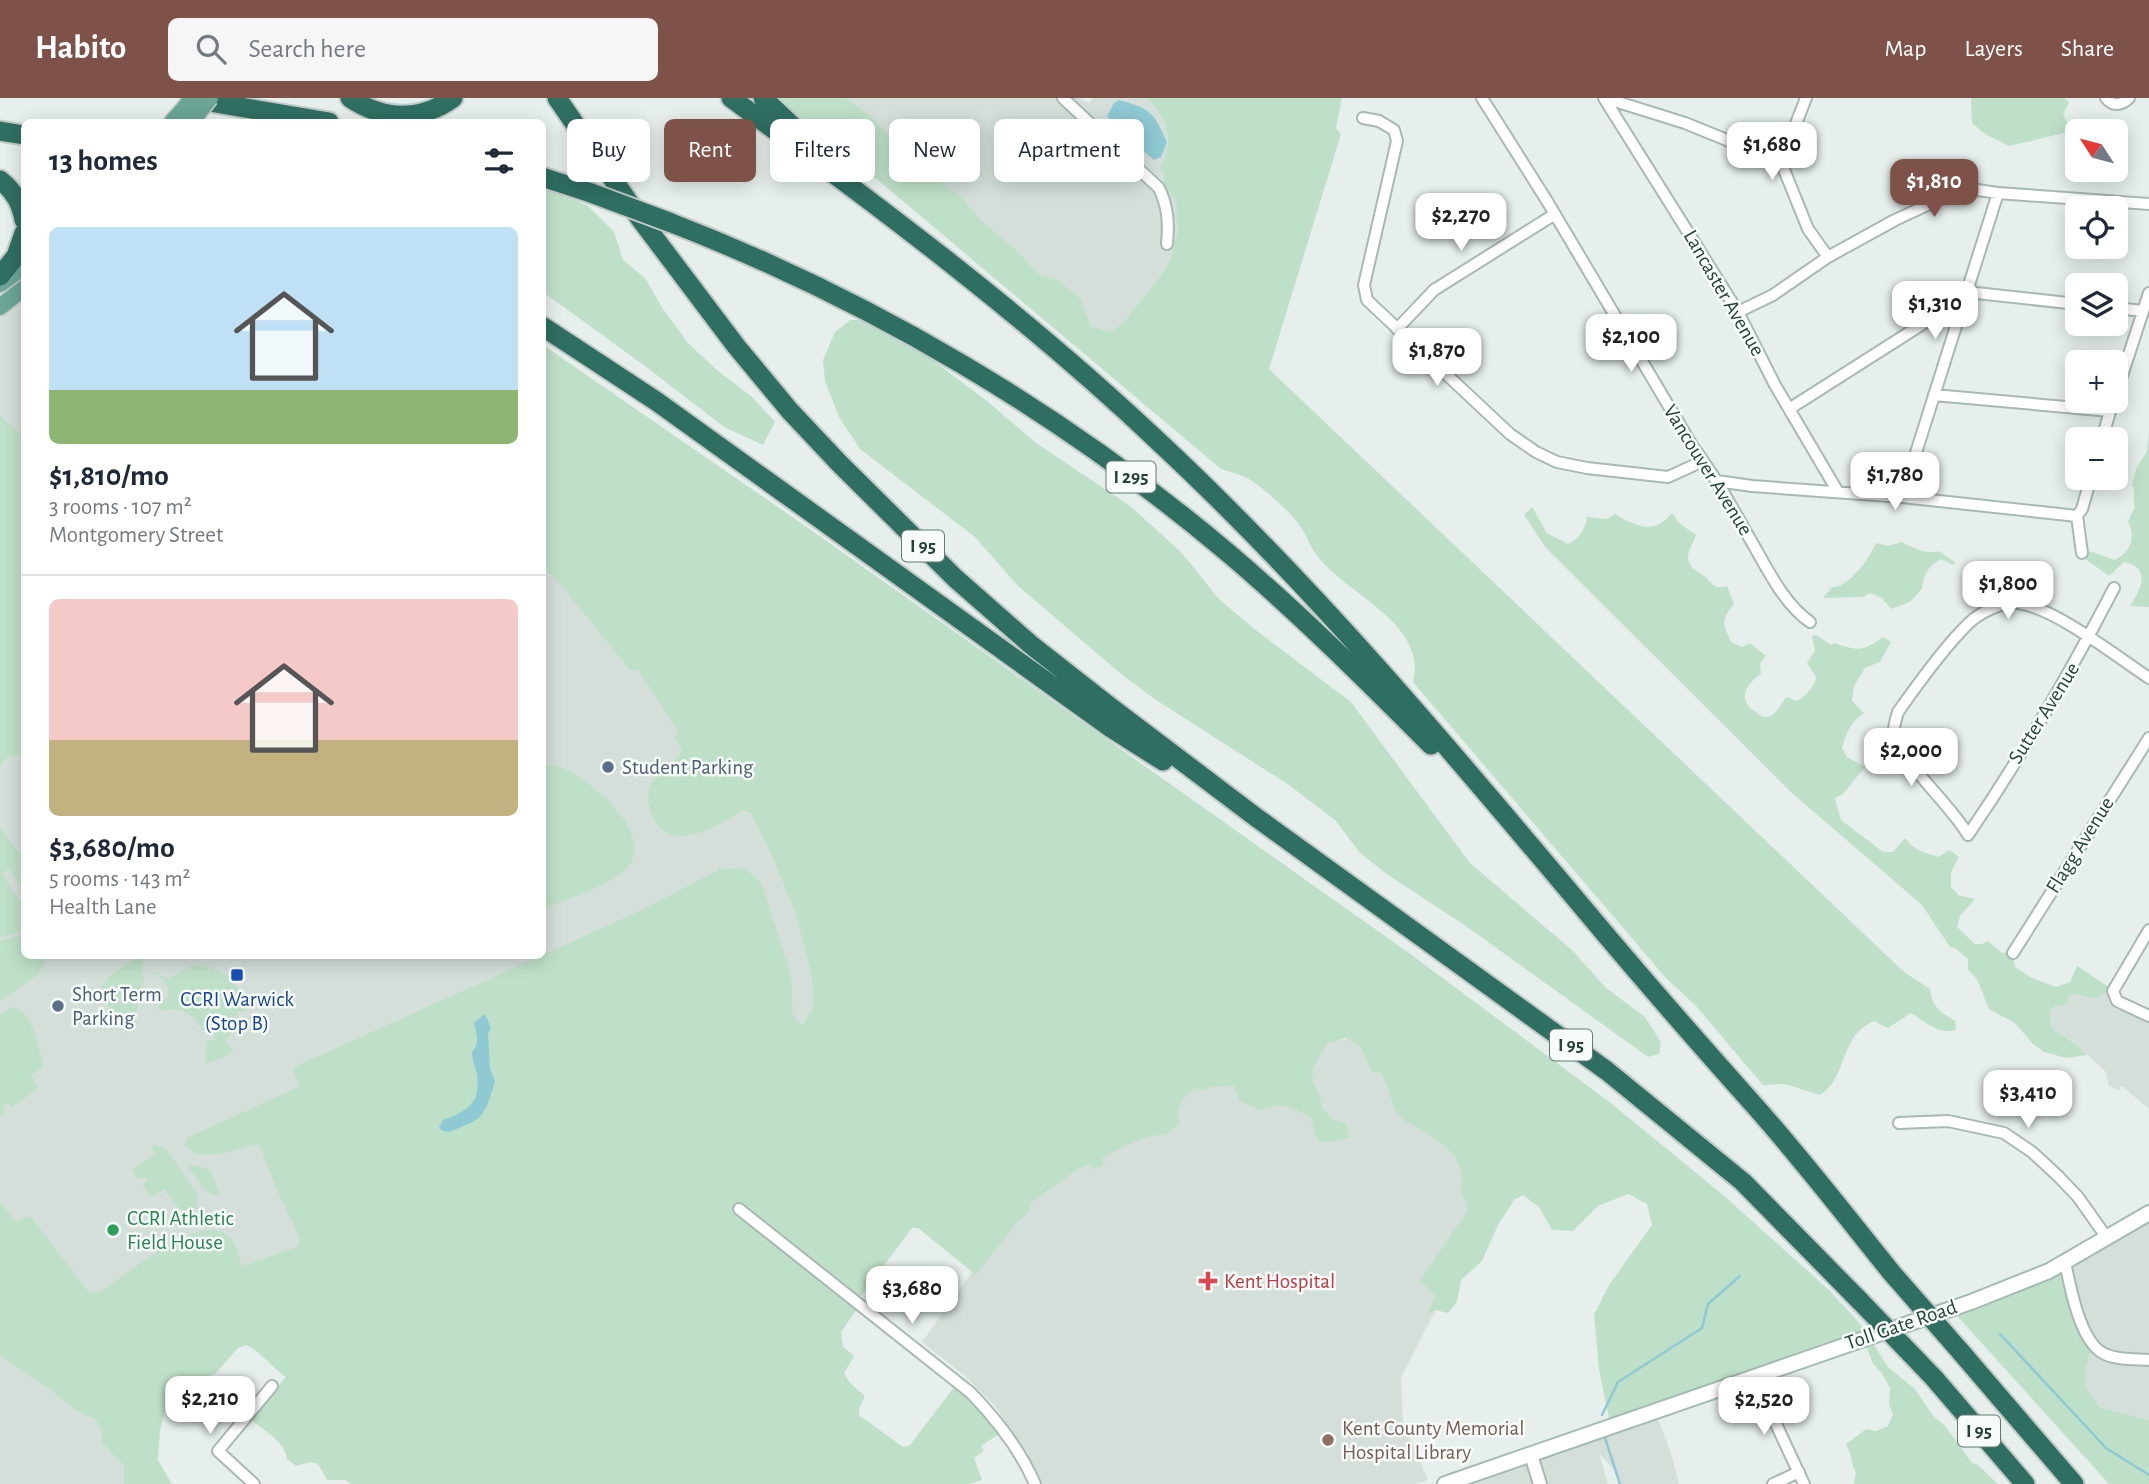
<!DOCTYPE html>
<html lang="en">
<head>
<meta charset="utf-8">
<style>
	body { margin:0; font-family:"Alegreya Sans",sans-serif; background:#f6f6f7; color:#1f2937; height:100vh; display:flex; flex-direction:column; font-size:26px; white-space:nowrap }
	* { box-sizing:border-box; margin:0 }
	p { font-size:23px; color:#747a83 }
	.icon { flex:none; width:38px; height:38px; fill:none; stroke:currentColor; stroke-width:2; stroke-linecap:round; stroke-linejoin:round }
	.map { position:relative; flex:1; overflow:hidden }
	.drawer { position:absolute; left:21px; top:21px; width:525px; height:840px; display:flex; flex-direction:column; background:#fff; border-radius:10px; box-shadow:0 4px 18px #0003 }
	.drawer>* { flex:none }
	.banner { position:absolute; left:567px; top:21px; width:665px; height:63px; display:flex; gap:14px }
	.needle { width:46px; rotate:306deg }
	.controls { position:absolute; left:2065px; top:21px; display:grid; gap:14px }
	.controls a { display:grid; place-items:center; width:63px; height:63px; border-radius:10px; background:#fff; box-shadow:0 4px 18px #0003; font-size:35px }
	.price { position:absolute; translate:-50% -60px; padding:0 16px; border-radius:14px; background:#fff; color:#222; font-size:23px; line-height:46px; filter:drop-shadow(0 2px 4px #0008) }
	.price::after { content:''; position:absolute; left:50%; top:42px; width:21px; height:16px; margin-left:-10px; background:inherit; clip-path:polygon(0 0,100% 0,50% 100%) }
	.price.on { background:#7f5249; color:#fff }
	ul { padding:0; list-style:none }
	li { display:grid; align-content:center; gap:14px; height:371px; padding:0 28px }
	li+li { border-top:2px solid #e0e1e3 }
	li span { display:grid; place-items:center; height:217px; border-radius:10px; color:#555 }
	li>.icon { margin-inline-start:auto }
	span .icon { width:126px; height:126px; fill:#fffc; stroke-width:1 }
	li b { font-size:30px }
	h2 { display:flex; justify-content:space-between; align-items:center; height:84px; padding:0 28px; font-size:30px }
	.tag { padding:0 24px; border-radius:10px; background:#fff; box-shadow:0 4px 18px #0003; font-size:24px; line-height:63px }
	.tag.on { background:#7f5249; color:#fff }
	header { display:flex; align-items:center; gap:42px; box-sizing:border-box; height:98px; padding:0 35px; background:#7f5249; color:#fff }
	header strong { font-size:33px }
	nav { display:flex; gap:38px; margin-inline-start:auto; font-size:24px }
	.search { width:490px; height:63px; background:#f6f6f7; display:flex; align-items:center; gap:18px; box-sizing:border-box; padding:0 24px; border-radius:10px; color:#747a83; font-size:26px }
	.map>svg:first-child { display:block }
	.built { fill:#d4dfda }
	.green { fill:#bfe0c8 }
	.water { fill:#8ec9d4 }
	.lines { fill:none; stroke-linecap:round; stroke-linejoin:round }
	.stream { stroke:#8ec9d4; stroke-width:2.5 }
	.minor-casing { stroke:#a8b8b2; stroke-width:14 }
	.tertiary-casing { stroke:#a8b8b2; stroke-width:16 }
	.secondary-casing { stroke:#a4bbb3; stroke-width:18 }
	.primary-casing { stroke:#c2cac8; stroke-width:19 }
	.motorway-casing { stroke:#c2cac8; stroke-width:23 }
	.minor { stroke:#fff; stroke-width:10 }
	.tertiary { stroke:#fff; stroke-width:12 }
	.secondary { stroke:#fff; stroke-width:14 }
	.primary { stroke:#6aa596; stroke-width:16 }
	.motorway { stroke:#2f6f62; stroke-width:19 }
	.primary-bridge-casing { stroke:#c2cac8; stroke-width:19; stroke-linecap:butt }
	.motorway-bridge-casing { stroke:#c2cac8; stroke-width:23; stroke-linecap:butt }
	.primary-bridge { stroke:#6aa596; stroke-width:16 }
	.motorway-bridge { stroke:#2f6f62; stroke-width:19 }
	.service-dot { fill:#5c6f8a; stroke:#f7fbf9; stroke-width:2.5 }
	.transit-dot { fill:#1a4fb4; stroke:#f7fbf9; stroke-width:2.5 }
	.leisure-dot { fill:#2e9e5b; stroke:#f7fbf9; stroke-width:2.5 }
	.health-dot { fill:#e0444e; stroke:#f7fbf9; stroke-width:2.5 }
	.education-dot { fill:#8d6e63; stroke:#f7fbf9; stroke-width:2.5 }
	.labels { text-anchor:middle; dominant-baseline:central; stroke-width:5; stroke-linejoin:round; paint-order:stroke }
	.shield { fill:#f7fbf9; stroke:#637a73; stroke-width:2 }
	.shield-label { font-size:19px; font-weight:bold; fill:#24423a }
	.street-label { font-size:21px; fill:#24423a; stroke:#f7fbf9 }
	.service-label { font-size:21px; fill:#4e5e75; stroke:#f7fbf9; text-anchor:start }
	.transit-label { font-size:21px; fill:#164399; stroke:#f7fbf9 }
	.leisure-label { font-size:21px; fill:#27864d; stroke:#f7fbf9; text-anchor:start }
	.health-label { font-size:21px; fill:#be3a42; stroke:#f7fbf9; text-anchor:start }
	.education-label { font-size:21px; fill:#785e54; stroke:#f7fbf9; text-anchor:start }
</style>
</head>
<body>
<header>
<strong>Habito</strong>
<div class="search"><svg class="icon" aria-label="search" viewBox="0 0 24 24"><circle cx="10" cy="10" r="6"/><path d="M15 15l6 6"/></svg>Search here</div>
<nav><a>Map</a><a>Layers</a><a>Share</a></nav>
</header>
<div class="map">
<svg width="2149" height="1386" viewBox="0 0 2149 1386">
	<rect width="100%" height="100%" fill="#e6efeb"/>
	<path class="built" d="M845,0H1079L1089,5L1093,0H1146L1161,17L1166,31L1168,52L1163,86L1180,109L1179,132L1170,162L1161,177L1122,226L1110,234L1091,228L1081,201L1058,182L1041,177L1032,170L1026,161L980,121L961,98L927,74L917,62L892,41L872,19Z
		M24,193V332L19,335L0,317V212Z
		M543,462L788,740L827,955L564,1259L82,1228L0,1118V658L24,653V858H542Z
		M2112,891L2133,908L2149,916V1011L2122,988L2118,992L2109,988L2106,974L2073,943L2053,933L2049,924L2050,914L2071,896L2095,900Z
		M1367,939L1471,1055L1481,1123L1401,1280L1403,1323L1428,1382L1414,1386H1043L996,1309L966,1279L922,1244L1032,1090L1137,1010L1321,944Z
		M2149,1113V1322L2099,1309L2085,1288L2086,1270L2092,1245L2077,1215L2068,1162Z
		M0,1258L52,1293L74,1312L96,1322L101,1332L102,1345L124,1368V1386H0Z
		M1655,1313L1671,1355L1679,1386H1620L1617,1375L1599,1355L1608,1386H1444Z"/>
	<path class="green" d="M767,0H845L872,19L892,41L917,62L927,74L961,98L980,121L1026,161L1032,170L1041,177L1058,182L1081,201L1091,228L1110,234L1122,226L1161,177L1170,162L1178,133L1176,104L1163,86L1164,76L1160,69C1170,55 1170,33 1161,18C1158,12 1151,6 1146,0H1342L1336,30L1341,36L1269,271L1904,874L1930,891C1932,909 1940,914 1955,923L1956,932C1939,937 1925,924 1911,915L1888,930L1874,923C1839,937 1848,980 1820,997L1785,986L1763,987L1695,907L1665,879L1413,584C1428,526 1348,497 1318,459C1311,451 1308,440 1302,431C1292,415 1263,389 1247,380C1239,376 1230,374 1221,371L879,83L803,34Z
		M1971,0H2064L2069,4L2063,17L2073,33L2009,48L1985,36L1972,25Z
		M543,89L588,108L614,134L623,162L645,180L663,211L688,245L717,272L752,299L775,324L763,347L724,329L645,268L543,194Z
		M850,222H865L912,247L987,303L1036,345L1130,408L1182,455L1218,500L1253,530L1351,604L1470,765L1573,853L1606,890L1645,919L1661,944L1659,956L1648,959L1463,826L1388,777L1360,755L1335,722L1289,687L1156,602L1121,576L1018,488L975,439L860,351L839,319L825,283L823,262L835,234Z
		M543,247L801,425L1409,855L1612,1006L1722,1096L1829,1192L1862,1228L1888,1269L1915,1291L1933,1318L1946,1329L1972,1365L1978,1367L1998,1386H1854L1856,1375C1851,1366 1852,1356 1846,1346L1866,1331L1876,1333L1888,1328L1893,1316L1889,1307L1890,1290L1881,1274L1873,1266L1864,1241L1610,1325L1599,1271L1594,1217L1609,1187L1652,1127L1647,1106L1628,1096L1598,1108L1573,1133L1552,1132L1539,1109L1523,1097L1514,1102L1498,1127L1482,1163L1461,1182L1457,1204L1448,1215L1436,1212L1427,1215L1436,1198L1420,1183L1468,1112L1467,1104L1460,1094C1469,1058 1441,1045 1415,1028C1411,1026 1404,1023 1401,1019C1390,1008 1390,987 1380,975L1372,974L1360,948L1346,940L1328,945C1320,958 1307,972 1315,988C1319,997 1321,999 1322,1010L1335,1022L1346,1025L1349,1040L1319,1045L1310,1019C1295,1010 1276,1002 1261,1013L1240,1003L1234,988C1226,989 1219,988 1212,989C1205,990 1204,993 1196,991L1183,1000L1177,1015L1180,1025C1176,1030 1169,1032 1166,1037C1147,1034 1119,1052 1102,1060V1063L1108,1064L1094,1071L1090,1066L1078,1071L1032,1104L1029,1114L1019,1122L976,1177L918,1130H912L858,1202L860,1207L841,1234L843,1249L854,1258L844,1275L850,1285L865,1298L859,1310V1317L903,1349L910,1347L958,1284L1002,1334L981,1348L984,1353L974,1360L982,1382L969,1386H351L345,1382H327L318,1366L310,1364L296,1368L287,1361C285,1343 263,1332 250,1321L286,1279C272,1269 261,1254 246,1247L238,1250L216,1275L200,1281L174,1300L165,1313L160,1332L158,1362L172,1386H124V1368L102,1345L101,1332L96,1322L74,1312L52,1293L0,1258V1103L13,1121L19,1123L26,1118L32,1120L87,1192L93,1195L101,1193C126,1177 197,1117 225,1135C236,1142 238,1156 242,1168L297,1149L300,1140L277,1092L260,1048L256,1046C235,1051 199,1068 184,1046L189,1039L300,988L292,970L642,812L720,771L738,770L746,772L756,779L763,789L791,877L793,918L802,927L813,910L812,879L796,816L774,762L751,715L744,712C719,726 673,758 653,720C647,709 646,695 652,683C659,670 676,666 682,652L675,640L678,633L641,576L637,572H630L556,481L543,470Z
		M0,317L19,335L24,332V661L18,657L8,659L0,668Z
		M2149,333V509L2130,508C2144,487 2149,469 2124,464L2109,478L2084,460L2083,451L2115,462C2131,453 2136,440 2128,423L2135,409C2132,401 2136,394 2132,387L2136,371L2147,353Z
		M1532,409L1547,435L1568,446C1580,440 1585,432 1587,419L1607,421L1615,416C1637,429 1654,437 1672,415L1679,425L1696,437C1694,444 1688,452 1688,460C1689,470 1696,472 1703,477C1712,483 1712,493 1727,488L1734,506C1720,524 1723,525 1731,544L1742,549L1750,545L1766,558L1760,566L1761,576C1744,588 1737,602 1757,615C1760,617 1763,620 1767,619C1776,618 1782,605 1786,599L1797,603C1806,598 1814,590 1816,579L1807,565L1815,553L1812,538L1816,537L1831,547L1834,545C1858,553 1863,554 1883,539L1891,544L1880,564L1865,570L1854,588L1852,603L1864,615C1851,623 1846,636 1842,650L1847,659L1865,669L1843,696L1835,700L1841,722L1883,754H1893L1905,740C1913,752 1925,755 1939,759L1949,752L1959,759L1951,774V789L1958,797L1975,801L1960,818L1957,829L1975,846H1982L1988,843L2002,855L2012,854L2015,869L2032,880L2056,889L2070,884L2077,868L2112,891L2095,900L2071,896L2065,906L2056,908L2050,914C2049,937 2058,933 2073,944C2078,947 2082,952 2087,957L2067,960L2044,954L2033,946L2015,925L1989,911L1977,881L1968,872V861L1955,850L1950,849L1922,807L1793,696L1546,450L1524,417Z
		M1902,444C1912,450 1929,457 1939,453L1956,465L1953,467L1941,461C1928,468 1923,477 1922,491L1910,504L1891,511L1882,500L1870,495L1863,499L1823,500L1832,489C1849,490 1870,459 1876,445L1888,448Z
		M547,667C554,669 562,669 568,672C595,687 652,733 629,768C620,783 561,804 543,811L542,668Z
		M0,729L24,761V793L9,771L2,776L24,810V832L0,840Z
		M21,837H24V858H43L44,868L40,871L42,874L0,903V843Z
		M138,858H144L142,876L145,882L140,890L134,930L127,935L104,902L102,889L109,878Z
		M193,867C220,867 244,885 247,913L237,914L236,926L226,944L234,952L226,958L205,966L207,943L215,942L214,930L202,932C193,914 178,908 159,913V905L169,898C169,885 162,878 151,874L157,875L168,881Z
		M11,909C35,910 38,955 44,967L31,978L39,990L12,1009L9,1006L5,1007L3,1010L5,1014L0,1018V917Z
		M156,1047L167,1052L198,1098L197,1109L193,1113L180,1112L164,1091L151,1100L143,1088L148,1081L144,1079L138,1081L132,1072L155,1056L151,1048Z
		M186,1065L210,1072L220,1095L214,1098L203,1091Z
		M2061,1166L2093,1245L2086,1270L2085,1288L2099,1309L2149,1322V1386H2109L1951,1211Z"/>
	<path class="water" d="M1119,2C1152,11 1153,14 1167,44L1161,59L1154,62L1118,31L1107,18L1114,5Z
		M485,916L491,930L488,936L490,970L495,984L487,1008L480,1019L471,1025L449,1034L442,1033L439,1029L443,1022C467,1013 481,1006 477,976C475,968 472,962 472,954C480,945 477,937 474,925Z"/>
	<g class="lines">
		<path class="stream" d="M2000,1236L2106,1350L2149,1377
			M1602,1317L1618,1284L1702,1230L1708,1206L1740,1178
			M1605,1340L1620,1386"/>
		<defs>
			<path id="minor" d="M1063,0L1159,90C1168,109 1169,125 1167,146
				M1482,0L1547,103L1693,349C1715,378 1732,409 1750,441C1767,470 1783,505 1810,524
				M1604,0L1738,214L1775,287L1838,394
				M1605,0L1685,25L1781,64
				M1806,0L1781,64L1808,131L1828,159
				M2106,0C2113,9 2122,7 2129,0
				M1363,20L1379,23L1394,32L1397,43L1364,187L1367,202L1510,336L1536,354L1557,364L1587,370L1668,379L1703,363
				M1967,194L2077,206
				M2116,210L2143,213
				M1738,214L1773,197L1828,159L1895,122L1964,90L1998,95L2149,106
				M1397,231L1434,192L1555,116
				M2116,296L2149,195
				M1934,297L2110,313
				M1789,311L1965,199
				M2102,341L2113,303
				M1717,383L1752,388L1902,399L2077,418
				M1902,399L1998,95
				M2077,418L2082,411L2091,380
				M2077,418L2082,455
				M2114,490C2070,575 2022,658 1968,737C1953,709 1899,662 1894,636C1893,629 1896,621 1898,614C1917,587 1945,548 1969,525C1979,515 2003,503 2018,505C2055,510 2116,558 2149,580
				M2149,832L2113,893L2117,903L2149,918
				M2013,855L2149,640
				M1899,1025L1948,1023L2004,1035L2032,1054L2058,1078L2078,1099L2107,1140
				M739,1111L971,1295C997,1322 1020,1351 1035,1386
				M2065,1164C2070,1188 2079,1239 2101,1254C2113,1262 2135,1261 2149,1262
				M1754,1279L1804,1386
				M254,1386L218,1353L272,1288
				M1773,1386L1799,1374"/>
			<path id="tertiary" d="M1531,1357L1540,1386"/>
			<path id="secondary" d="M1445,1386L1971,1204L2049,1173L2149,1115"/>
			<path id="primary" d="M172,24L183,12
				M0,186L24,169
				M0,209L24,190"/>
			<path id="motorway" d="M350,0C383,22 420,24 453,0
				M557,0L641,122L736,248L790,313L839,365L955,480L1030,546L1109,608L1257,720L1607,973L1743,1084L1861,1204
				M731,0C879,108 1026,218 1159,344C1322,496 1463,667 1606,837C1655,895 1704,951 1754,1007C1802,1061 1846,1118 1891,1174
				M763,0L804,39
				M192,1L329,24
				M0,33L24,37
				M542,79L591,95
				M0,82C14,93 21,105 24,122
				M669,124C871,202 1062,315 1227,454C1299,515 1365,581 1431,647
				M0,178L16,158L24,135
				M542,228L656,303L1111,630L1163,663
				M1960,1253L2074,1386
				M1934,1280L2025,1386"/>
		</defs>
		<use href="#minor" class="minor-casing"/>
		<use href="#tertiary" class="tertiary-casing"/>
		<use href="#secondary" class="secondary-casing"/>
		<use href="#primary" class="primary-casing"/>
		<use href="#motorway" class="motorway-casing"/>
		<use href="#minor" class="minor"/>
		<use href="#tertiary" class="tertiary"/>
		<use href="#secondary" class="secondary"/>
		<use href="#primary" class="primary"/>
		<use href="#motorway" class="motorway"/>
		<defs>
			<path id="primary-bridge" d="M183,12L192,0
				M191,24L210,0"/>
			<path id="motorway-bridge" d="M591,95L669,124
				M1891,1174L1960,1253
				M1861,1204L1934,1280"/>
		</defs>
		<use href="#primary-bridge" class="primary-bridge-casing"/>
		<use href="#motorway-bridge" class="motorway-bridge-casing"/>
		<use href="#primary-bridge" class="primary-bridge"/>
		<use href="#motorway-bridge" class="motorway-bridge"/>
	</g>
	<g class="service-dot">
		<circle cx="608" cy="669" r="7"/>
		<circle cx="58" cy="908" r="7"/>
	</g>
	<rect class="transit-dot" x="230" y="870" width="14" height="14" rx="3.5"/>
	<circle class="leisure-dot" cx="113" cy="1132" r="7"/>
	<path class="health-dot" d="M1204.5 1172.5h7v7h7v7h-7v7h-7v-7h-7v-7h7z"/>
	<circle class="education-dot" cx="1328" cy="1342" r="7"/>
	<g class="labels">
		<g class="shield">
			<rect x="1106.5" y="363.5" width="49" height="31" rx="5"/>
			<rect x="902" y="432.5" width="42" height="31" rx="5"/>
			<rect x="1550" y="931.5" width="42" height="31" rx="5"/>
			<rect x="1958" y="1317.5" width="42" height="31" rx="5"/>
		</g>
		<g class="shield-label">
			<text x="1131" y="379">I 295</text>
			<text x="923" y="448">I 95</text>
			<text x="1571" y="947">I 95</text>
			<text x="1979" y="1333">I 95</text>
		</g>
		<g class="street-label">
			<text transform="translate(1724 195) rotate(60)">Lancaster Avenue</text>
			<text transform="translate(1708 372) rotate(58)">Vancouver Avenue</text>
			<text transform="translate(2044 615) rotate(-58)">Sutter Avenue</text>
			<text transform="translate(2080 747) rotate(-58)">Flagg Avenue</text>
			<text transform="translate(1901 1227) rotate(-19)">Toll Gate Road</text>
		</g>
		<g class="service-label">
			<text x="622" y="669">Student Parking</text>
			<text x="72" y="896">Short Term<tspan x="72" dy="24">Parking</tspan></text>
		</g>
		<g class="transit-label">
			<text x="237" y="901">CCRI Warwick<tspan x="237" dy="24">(Stop B)</tspan></text>
		</g>
		<g class="leisure-label">
			<text x="127" y="1120">CCRI Athletic<tspan x="127" dy="24">Field House</tspan></text>
		</g>
		<g class="health-label">
			<text x="1224" y="1183">Kent Hospital</text>
		</g>
		<g class="education-label">
			<text x="1342" y="1330">Kent County Memorial<tspan x="1342" dy="24">Hospital Library</tspan></text>
		</g>
	</g>
</svg>
<div class="controls">
<a><svg class="needle" viewBox="-14 -14 28 28"><path d="M0-13l5 13h-10z" fill="#e53935"/><path d="M0 13l5-13h-10z" fill="#747a83"/></svg></a>
<a><svg class="icon" aria-label="locate" viewBox="0 0 24 24"><circle cx="12" cy="12" r="6"/><path d="M12 2v4M12 18v4M2 12h4M18 12h4"/></svg></a>
<a><svg class="icon" aria-label="layers" viewBox="0 0 24 24"><path d="M12 4l9 5-9 5-9-5zM3 14l9 5 9-5"/></svg></a>
<a>+</a>
<a>−</a>
</div>
<b class="price" style="left:1772px;top:84px">$1,680</b>
<b class="price on" style="left:1934px;top:121px">$1,810</b>
<b class="price" style="left:1461px;top:155px">$2,270</b>
<b class="price" style="left:1935px;top:243px">$1,310</b>
<b class="price" style="left:1631px;top:276px">$2,100</b>
<b class="price" style="left:1437px;top:290px">$1,870</b>
<b class="price" style="left:1895px;top:414px">$1,780</b>
<b class="price" style="left:2008px;top:523px">$1,800</b>
<b class="price" style="left:1911px;top:690px">$2,000</b>
<b class="price" style="left:2028px;top:1032px">$3,410</b>
<b class="price" style="left:912px;top:1228px">$3,680</b>
<b class="price" style="left:210px;top:1338px">$2,210</b>
<b class="price" style="left:1764px;top:1339px">$2,520</b>
<div class="banner">
<a class="tag">Buy</a>
<a class="tag on">Rent</a>
<a class="tag">Filters</a>
<a class="tag">New</a>
<a class="tag">Apartment</a>
</div>
<section class="drawer">
<h2>13 homes<svg class="icon" aria-label="filters" viewBox="0 0 24 24"><path d="M4 7h16M4 17h16"/><circle cx="9" cy="7" r="2"/><circle cx="15" cy="17" r="2"/></svg></h2>
<ul>
<li><span style="background:linear-gradient(#bfe0f5 75%,#8fb573 0)"><svg class="icon" aria-label="home" viewBox="0 0 24 24"><path d="M3 11l9-7 9 7M6 9v11h12V9"/></svg></span><div><b>$1,810/mo</b><p>3 rooms · 107 m²</p><p>Montgomery Street</p></div></li>
<li><span style="background:linear-gradient(#f6c9c9 65%,#c2b280 0)"><svg class="icon" aria-label="home" viewBox="0 0 24 24"><path d="M3 11l9-7 9 7M6 9v11h12V9"/></svg></span><div><b>$3,680/mo</b><p>5 rooms · 143 m²</p><p>Health Lane</p></div></li>
</ul>
</section>
</div>
</body>
</html>
